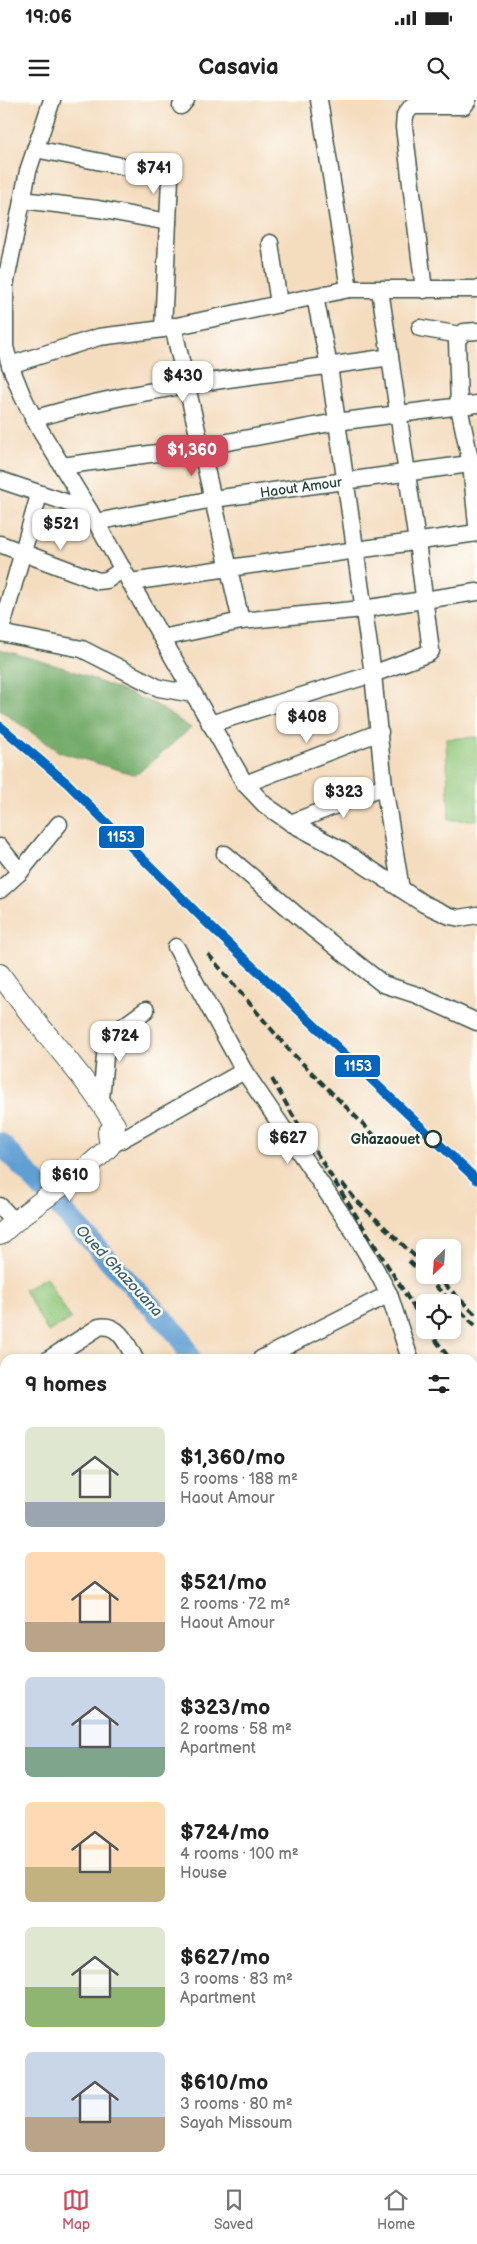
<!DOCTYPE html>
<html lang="en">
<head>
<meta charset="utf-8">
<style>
	body { margin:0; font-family:"Balsamiq Sans",sans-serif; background:#f2f2f2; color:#222; height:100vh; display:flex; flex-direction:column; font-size:19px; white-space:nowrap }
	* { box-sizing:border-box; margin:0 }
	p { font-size:16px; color:#767676 }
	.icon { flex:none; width:28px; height:28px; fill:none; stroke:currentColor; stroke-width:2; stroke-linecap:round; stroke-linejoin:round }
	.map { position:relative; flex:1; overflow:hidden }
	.side { position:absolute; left:0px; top:1254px; width:478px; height:821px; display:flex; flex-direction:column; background:#fff; border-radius:15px 15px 0 0; box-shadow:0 2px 8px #0003 }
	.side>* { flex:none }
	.needle { width:32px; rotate:205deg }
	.controls { position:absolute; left:416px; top:1139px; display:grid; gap:10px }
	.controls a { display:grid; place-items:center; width:45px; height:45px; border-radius:8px; background:#fff; box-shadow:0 2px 8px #0003; font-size:25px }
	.price { position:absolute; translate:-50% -42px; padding:0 11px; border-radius:10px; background:#fff; color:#222; font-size:16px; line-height:32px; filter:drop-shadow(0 1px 2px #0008) }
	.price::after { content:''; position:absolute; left:50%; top:30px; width:15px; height:11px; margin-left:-8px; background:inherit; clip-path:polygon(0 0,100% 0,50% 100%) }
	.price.selected { background:#d1495b; color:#fff }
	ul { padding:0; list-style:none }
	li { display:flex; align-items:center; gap:15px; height:125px; padding:0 25px }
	li span { display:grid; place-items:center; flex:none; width:140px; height:100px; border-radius:8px; color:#555 }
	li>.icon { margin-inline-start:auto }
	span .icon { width:60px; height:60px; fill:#fffc; stroke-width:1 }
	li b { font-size:21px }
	h2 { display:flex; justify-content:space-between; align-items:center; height:60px; padding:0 25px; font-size:21px }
	.status { display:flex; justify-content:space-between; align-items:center; height:35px; padding:0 25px; background:#fff; direction:ltr }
	.status svg { height:14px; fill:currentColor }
	header { display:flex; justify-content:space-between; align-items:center; height:65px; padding:0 25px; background:#fff; font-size:22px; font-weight:700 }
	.tabs { display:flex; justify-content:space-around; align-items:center; height:70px; border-top:1px solid #e0e0e0; background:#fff; font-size:14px; color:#767676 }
	.tabs a { display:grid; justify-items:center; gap:2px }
	.tabs .selected { color:#d1495b }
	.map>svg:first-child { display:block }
	.industrial { fill:#cec1b9 }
	.green { fill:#8fc679; stroke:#578256 }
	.forest { fill:#73ab69; stroke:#49744e }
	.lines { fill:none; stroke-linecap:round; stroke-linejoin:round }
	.river { stroke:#619fd3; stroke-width:21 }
	.minor-casing { stroke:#3f5549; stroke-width:19 }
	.major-casing { stroke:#3f5549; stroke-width:22 }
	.minor { stroke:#fff; stroke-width:16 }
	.major { stroke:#fff; stroke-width:20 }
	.rail { stroke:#1f3d34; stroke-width:4; stroke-dasharray:8 4; stroke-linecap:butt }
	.rail-1-casing { stroke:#fdfcf7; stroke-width:12 }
	.rail-1 { stroke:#0065bd; stroke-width:9 }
	.stop-dot { fill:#fdfcf7; stroke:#1f3d34; stroke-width:2.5 }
	.labels { text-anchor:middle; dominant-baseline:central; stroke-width:5; stroke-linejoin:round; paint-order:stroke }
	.street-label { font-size:14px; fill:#1f3d34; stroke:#fdfcf7 }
	.stop-label { font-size:14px; font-weight:bold; fill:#1f3d34; stroke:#fdfcf7; text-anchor:end }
	.water-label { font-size:15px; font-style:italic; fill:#365f6c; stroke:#fdfcf7 }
	.line-badge { stroke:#fdfcf7; stroke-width:2 }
	.badge-label { font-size:14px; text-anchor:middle; font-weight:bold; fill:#fff }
</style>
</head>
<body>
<div class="status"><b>19:06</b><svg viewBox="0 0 49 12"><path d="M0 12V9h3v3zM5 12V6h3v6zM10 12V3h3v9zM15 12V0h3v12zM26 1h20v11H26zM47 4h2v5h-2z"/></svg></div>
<header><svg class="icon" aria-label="menu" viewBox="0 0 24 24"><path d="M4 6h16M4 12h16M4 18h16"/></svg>Casavia<svg class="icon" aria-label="search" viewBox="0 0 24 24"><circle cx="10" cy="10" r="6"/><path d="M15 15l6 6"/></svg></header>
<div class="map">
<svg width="477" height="2074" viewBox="0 0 477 2074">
	<rect width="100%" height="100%" fill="#fdfcf7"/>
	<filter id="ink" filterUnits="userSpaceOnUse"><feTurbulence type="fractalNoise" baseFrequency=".02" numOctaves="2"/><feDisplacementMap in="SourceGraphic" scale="10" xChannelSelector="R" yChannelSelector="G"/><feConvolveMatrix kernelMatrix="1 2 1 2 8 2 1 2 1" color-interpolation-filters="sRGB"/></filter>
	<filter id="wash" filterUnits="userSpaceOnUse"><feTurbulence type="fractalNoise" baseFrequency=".0096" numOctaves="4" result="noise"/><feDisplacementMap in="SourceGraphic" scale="20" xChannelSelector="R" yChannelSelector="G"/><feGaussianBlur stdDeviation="1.12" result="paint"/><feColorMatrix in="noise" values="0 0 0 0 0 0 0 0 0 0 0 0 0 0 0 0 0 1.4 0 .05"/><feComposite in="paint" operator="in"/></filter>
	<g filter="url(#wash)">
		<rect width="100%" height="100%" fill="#f4dcbe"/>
		<path class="industrial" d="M5,1947V2070H472L473,1964L477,1968V2074H0V1948Z"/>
		<path class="green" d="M477,637V720H449L446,639Z
			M46,1177L71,1219L48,1232L24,1190Z"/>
		<path class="forest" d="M0,549L68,569L155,604L191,628L136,675L59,652L0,610Z"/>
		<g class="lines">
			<path class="river" d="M0,1043L180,1237L191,1259
				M472,1921L477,1926"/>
		</g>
	</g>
	<g filter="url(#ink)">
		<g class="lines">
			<defs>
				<g id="minor">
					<path d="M52,0L28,71L5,186V247L10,265L22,295L40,330L89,410L245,684L265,705L291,723L338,748L424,804L450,816L460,818L477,815"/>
					<path d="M319,0L349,189"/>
					<path d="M181,6L186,0"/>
					<path d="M35,49L168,75L170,79L163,229"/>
					<path d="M22,100L98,109L168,122"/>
					<path d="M270,143L279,204"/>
					<path d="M380,190L390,257"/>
					<path d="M424,190L404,27L405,15L412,6H464L468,0"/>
					<path d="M315,197L329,266L373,574L384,686L401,789"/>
					<path d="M173,226L241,521"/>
					<path d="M420,228L460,235"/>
					<path d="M477,231L464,232L457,240L459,307L471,364L477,425"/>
					<path d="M10,265L99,237L163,229L349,189H477"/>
					<path d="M33,319C149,284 271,275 390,257L417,442L431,551L429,553L373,574L210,624"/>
					<path d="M62,366L201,347L336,322L477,304"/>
					<path d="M0,380L89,410"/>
					<path id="s1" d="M96,422L213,399L477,363"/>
					<path d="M0,444L98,481L107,480L123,469"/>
					<path d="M130,482L477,433"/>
					<path d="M0,533L82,549L159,588L193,594"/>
					<path d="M0,533L39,395"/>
					<path d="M162,538L241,521L363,509L477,492"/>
					<path d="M245,684L380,632"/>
					<path d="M291,723L384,686"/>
					<path d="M0,747L20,772"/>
					<path d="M225,754L312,828L383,884L417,895L477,922"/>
					<path d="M0,790L20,772L59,724"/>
					<path d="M176,847L244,971"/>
					<path d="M106,1008L101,999L106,946L114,933L146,910"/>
					<path d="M110,1046L244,971L354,1132L375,1168L389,1194L410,1259"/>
					<path d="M0,1106L14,1121"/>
					<path d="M49,1259L99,1227C119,1223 127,1244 135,1259"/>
					<path d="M261,1259L389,1194"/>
					<path d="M0,1289L5,1286"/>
					<path d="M472,1360L477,1361"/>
					<path d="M472,1576L477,1606"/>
					<path d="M0,1733L5,1732"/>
					<path d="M0,1811L5,1810"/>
				</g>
				<path id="major" d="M0,874C37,927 81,970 115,1025L108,1033L110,1046C77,1080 34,1102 0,1135
					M0,1606L5,1617
					M0,1649L5,1662
					M472,1767L477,1765
					M0,1889L5,1888"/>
			</defs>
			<use href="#minor" class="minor-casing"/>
			<use href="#major" class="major-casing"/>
			<use href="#minor" class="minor"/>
			<use href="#major" class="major"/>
			<path class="rail" d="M208,854L288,949L380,1041
				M272,979L292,1014L425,1225
				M342,1083L355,1099L425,1166
				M409,1161L452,1202
				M435,1175L477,1216
				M452,1203L477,1227
				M428,1230L450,1259
				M472,1284L477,1289
				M0,1963L5,1962
				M130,2074L132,2070"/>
			<defs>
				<path id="rail-1" d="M0,626L67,683L208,824L477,1080"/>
			</defs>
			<use href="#rail-1" class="rail-1-casing"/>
			<use href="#rail-1" class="rail-1"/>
		</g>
	</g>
	<circle class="stop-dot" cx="433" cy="1039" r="8"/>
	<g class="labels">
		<g class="street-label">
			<text stroke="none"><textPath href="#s1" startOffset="208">Haout Amour</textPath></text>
		</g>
		<g class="stop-label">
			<text x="420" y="1039">Ghazaouet</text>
		</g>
		<g class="water-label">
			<text transform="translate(119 1171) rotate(47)">Oued Ghazouana</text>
		</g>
	</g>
	<g class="line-badge">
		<rect x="98" y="725" width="47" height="24" rx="5" fill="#0065bd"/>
		<rect x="334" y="954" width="47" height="24" rx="5" fill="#0065bd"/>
	</g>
	<g class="badge-label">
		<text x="121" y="742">1153</text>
		<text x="358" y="971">1153</text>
	</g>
</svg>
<div class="controls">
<a><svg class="needle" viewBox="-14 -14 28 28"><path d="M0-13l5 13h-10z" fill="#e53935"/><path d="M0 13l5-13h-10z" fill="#767676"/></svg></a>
<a><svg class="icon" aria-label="locate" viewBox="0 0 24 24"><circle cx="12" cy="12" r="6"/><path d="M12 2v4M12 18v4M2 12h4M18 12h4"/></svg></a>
</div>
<b class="price" style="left:154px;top:95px">$741</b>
<b class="price" style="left:183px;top:303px">$430</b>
<b class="price selected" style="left:192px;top:377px">$1,360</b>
<b class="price" style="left:61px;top:451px">$521</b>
<b class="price" style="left:307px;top:644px">$408</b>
<b class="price" style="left:344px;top:719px">$323</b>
<b class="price" style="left:120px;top:963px">$724</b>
<b class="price" style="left:288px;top:1065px">$627</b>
<b class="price" style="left:70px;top:1102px">$610</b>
<section class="side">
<h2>9 homes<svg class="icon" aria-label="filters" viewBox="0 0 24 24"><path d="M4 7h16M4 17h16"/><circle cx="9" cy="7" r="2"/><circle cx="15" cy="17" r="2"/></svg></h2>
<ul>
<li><span style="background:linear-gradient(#dfe7d0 75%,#9aa5b1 0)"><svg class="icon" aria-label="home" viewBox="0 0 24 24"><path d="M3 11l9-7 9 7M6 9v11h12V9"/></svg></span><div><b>$1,360/mo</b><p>5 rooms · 188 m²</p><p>Haout Amour</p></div></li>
<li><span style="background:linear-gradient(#ffd9b3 70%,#b9a48a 0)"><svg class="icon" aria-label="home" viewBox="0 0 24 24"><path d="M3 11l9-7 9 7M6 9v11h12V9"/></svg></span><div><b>$521/mo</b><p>2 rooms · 72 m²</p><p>Haout Amour</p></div></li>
<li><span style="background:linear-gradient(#c9d6e8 70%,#7fa58c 0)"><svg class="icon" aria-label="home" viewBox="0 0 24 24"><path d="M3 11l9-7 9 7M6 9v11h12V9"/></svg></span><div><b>$323/mo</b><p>2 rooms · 58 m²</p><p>Apartment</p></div></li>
<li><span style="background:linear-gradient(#ffd9b3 65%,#c2b280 0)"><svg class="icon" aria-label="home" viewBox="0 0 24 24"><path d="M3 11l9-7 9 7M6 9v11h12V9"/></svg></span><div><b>$724/mo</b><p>4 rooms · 100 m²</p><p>House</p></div></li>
<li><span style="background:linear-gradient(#dfe7d0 60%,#8fb573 0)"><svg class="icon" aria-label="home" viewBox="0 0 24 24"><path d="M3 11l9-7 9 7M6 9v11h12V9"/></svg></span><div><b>$627/mo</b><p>3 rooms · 83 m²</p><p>Apartment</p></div></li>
<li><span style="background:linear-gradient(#c9d6e8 65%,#b9a48a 0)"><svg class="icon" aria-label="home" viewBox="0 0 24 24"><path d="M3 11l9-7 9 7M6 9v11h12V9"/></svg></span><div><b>$610/mo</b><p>3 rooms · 80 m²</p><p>Sayah Missoum</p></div></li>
</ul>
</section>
</div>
<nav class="tabs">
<a class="selected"><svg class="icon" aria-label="map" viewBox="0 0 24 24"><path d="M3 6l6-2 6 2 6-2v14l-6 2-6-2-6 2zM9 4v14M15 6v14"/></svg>Map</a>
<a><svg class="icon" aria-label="saved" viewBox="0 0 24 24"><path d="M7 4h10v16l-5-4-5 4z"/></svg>Saved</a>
<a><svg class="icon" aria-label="home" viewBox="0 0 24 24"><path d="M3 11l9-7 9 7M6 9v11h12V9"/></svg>Home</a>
</nav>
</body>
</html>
